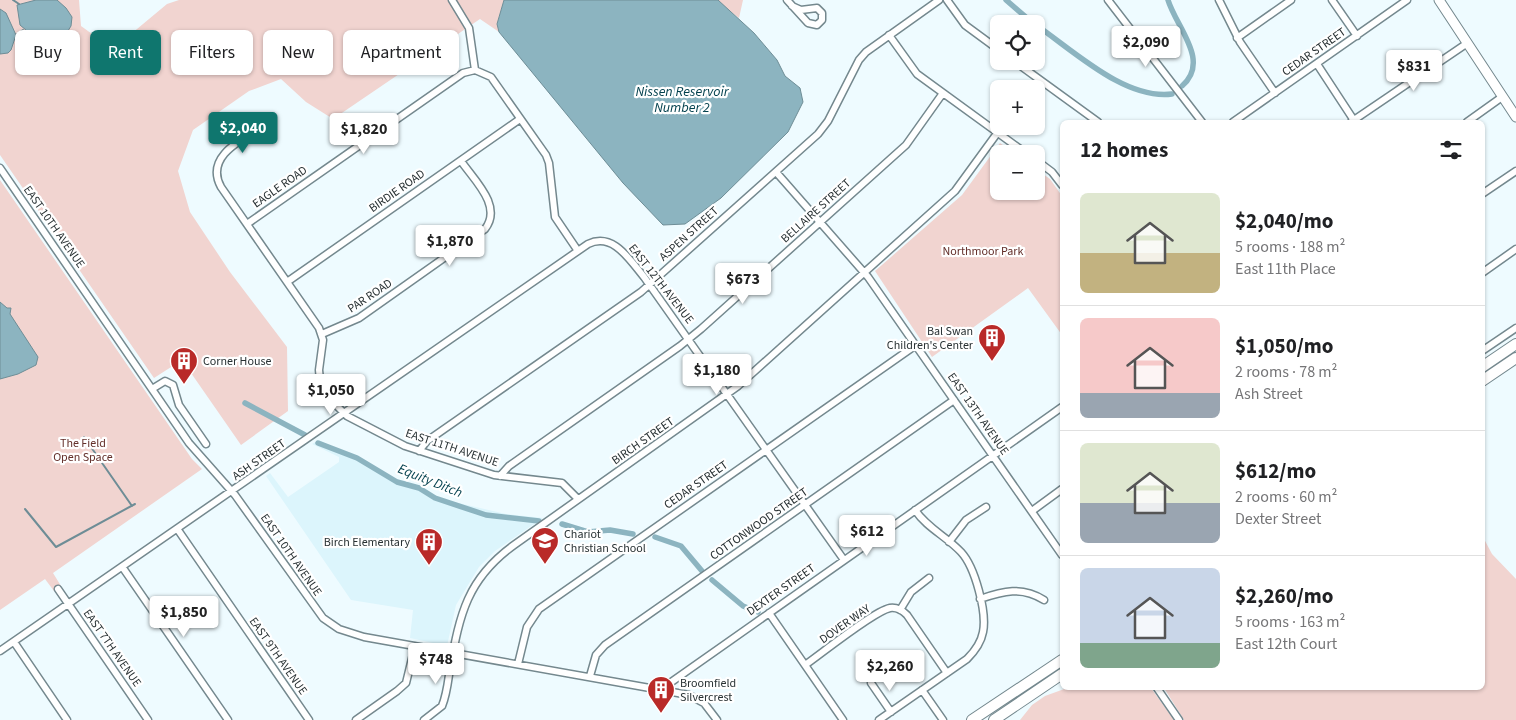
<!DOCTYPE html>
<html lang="en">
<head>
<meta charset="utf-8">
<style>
	body { margin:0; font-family:"Source Sans 3",sans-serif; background:#f2f2f2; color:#202124; height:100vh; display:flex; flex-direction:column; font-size:19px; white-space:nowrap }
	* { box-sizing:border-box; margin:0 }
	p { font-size:16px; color:#757577 }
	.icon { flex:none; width:28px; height:28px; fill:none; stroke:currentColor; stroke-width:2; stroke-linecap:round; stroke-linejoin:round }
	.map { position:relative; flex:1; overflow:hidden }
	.sheet { position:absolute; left:1060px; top:120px; width:425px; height:570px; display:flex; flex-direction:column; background:#fff; border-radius:8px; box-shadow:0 1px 4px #0004 }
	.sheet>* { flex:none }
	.hud { position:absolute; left:15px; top:30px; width:475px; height:45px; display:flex; gap:10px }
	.tools { position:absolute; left:990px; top:15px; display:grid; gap:10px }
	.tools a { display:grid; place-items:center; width:55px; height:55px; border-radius:8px; background:#fff; box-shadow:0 1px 4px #0004; font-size:25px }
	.price { position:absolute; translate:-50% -42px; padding:0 11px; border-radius:5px; background:#fff; color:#222; font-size:16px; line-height:32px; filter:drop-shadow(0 1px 2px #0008) }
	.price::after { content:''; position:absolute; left:50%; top:30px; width:15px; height:11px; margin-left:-8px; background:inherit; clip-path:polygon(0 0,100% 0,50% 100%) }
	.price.current { background:#0f766e; color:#fff }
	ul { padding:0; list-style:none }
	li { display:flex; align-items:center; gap:15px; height:125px; padding:0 20px }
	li+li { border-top:1px solid #e0e0e0 }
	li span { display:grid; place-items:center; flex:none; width:140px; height:100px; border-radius:8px; color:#555 }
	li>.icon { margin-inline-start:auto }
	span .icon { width:60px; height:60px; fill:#fffc; stroke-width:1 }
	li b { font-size:21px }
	h2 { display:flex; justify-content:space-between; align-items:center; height:60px; padding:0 20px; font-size:21px }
	.chip { padding:0 18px; border-radius:8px; background:#fff; box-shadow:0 1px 4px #0004; font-size:18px; line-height:45px }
	.chip.current { background:#0f766e; color:#fff }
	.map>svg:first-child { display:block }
	.built { fill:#dcf5fc }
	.green { fill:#f1d4d0 }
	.water { fill:#8cb4c0; stroke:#6e8d96 }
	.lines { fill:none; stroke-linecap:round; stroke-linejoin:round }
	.stream { stroke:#6e8d96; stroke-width:2 }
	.canal { stroke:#8cb4c0; stroke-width:5.5 }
	.street-casing { stroke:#74888e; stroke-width:9 }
	.secondary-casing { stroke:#74888e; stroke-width:11 }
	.primary-casing { stroke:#74888e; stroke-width:12 }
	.street { stroke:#fff; stroke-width:6 }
	.secondary { stroke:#fff; stroke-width:9 }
	.primary { stroke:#fff; stroke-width:10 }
	.labels { text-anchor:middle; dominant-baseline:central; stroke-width:4.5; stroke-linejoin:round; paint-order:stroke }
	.street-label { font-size:12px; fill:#283133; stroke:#fff }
	.park-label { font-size:12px; fill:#632f2a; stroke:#fff }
	.poi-label { font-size:12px; fill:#283133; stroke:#fff; text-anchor:start }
	.water-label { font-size:14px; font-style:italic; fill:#003f4c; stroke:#fff }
</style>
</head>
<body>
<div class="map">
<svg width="1516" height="720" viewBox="0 0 1516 720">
	<rect width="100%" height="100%" fill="#eefbff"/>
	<path class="built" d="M319,440L398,480L416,485L441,499L506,514L543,518L495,551L479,567L456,605L447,646L410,638L413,610L351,600L266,476L270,473L288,497L339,462V457L312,444Z"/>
	<path class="green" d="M0,0H79L81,26L113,49L167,4L179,0H504L497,24L499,32L480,19L333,119L306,102L281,79L249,91L193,130L178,171L190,212L230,272L287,347L288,411L241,445L182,360L154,378L0,155Z
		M718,0H743L739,18L719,3Z
		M1000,143L1015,154H999V191H1036V169L1050,179L1062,196V335L1028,288L932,357L875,271L962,195Z
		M0,180L192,459L202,469L53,573L61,586L54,591L45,579L0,610Z
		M1483,537L1492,554L1516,579V720H1184L1164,688H1482Z
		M1067,688H1151L1174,720H1020L1032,705L1045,696Z"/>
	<path class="water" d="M36,0H57L66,8L72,17L71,26L66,34L52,43L40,42L20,25L17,5Z
		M504,0H718L754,33L777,60L785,76L800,88L803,102L788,132L721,198L685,224L663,225L623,183L499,32L497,24Z
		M0,9L6,13L16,35L11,50L8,53L0,54Z
		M0,302L7,308H11L10,314L38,357L36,365L18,374L0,379Z"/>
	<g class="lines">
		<path class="stream" d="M13,0L19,4
			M16,35L23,30
			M84,437L132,506
			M25,509L56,547L135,504"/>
		<path class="canal" d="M1006,0L1034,24
			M1168,0C1176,27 1211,61 1182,86
			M1036,25C1074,51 1125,100 1172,94
			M245,403L305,435
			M318,443L357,458L397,482L419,488L435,498L486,515L539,521
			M562,524L588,532L610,530L633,534
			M655,537L681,546L702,571
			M712,580L743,606L758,612"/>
		<defs>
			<path id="street" d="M452,0L469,28L475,70L491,77L546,155L549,163L555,217L578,251
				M787,0L808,23L817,25L822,20V13L817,8L801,10L792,6
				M947,0L965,25L999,50
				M1108,0L1202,122
				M1219,0L1240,42L1275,93
				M1332,0L1357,36
				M889,35L917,74L1027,154
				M1237,38L1291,0
				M1014,61L1098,122
				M1317,64L1355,122
				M1233,122L1407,0
				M1351,122L1466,44
				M1467,122L1502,97
				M272,124L265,125C243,139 204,156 221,187L319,328L323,340L319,370L320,380L337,406L347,416L405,446L494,475L562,483L578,499
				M1036,160L1052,172L1062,185
				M0,168L189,443L235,495L323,618L339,629L364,637L689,695L704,703L717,720
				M776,172L868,277L1062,555
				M1482,194L1516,171
				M247,224L463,73L475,70
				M1482,273L1516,249
				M287,282L520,119
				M322,334L359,318L485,229C503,206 474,180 461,161
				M1482,351L1516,328
				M152,389L165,381L173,385L179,405L206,444
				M419,451L427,441L641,292L818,134L828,121L859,60L866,52L939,0
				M500,476L509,466L680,346L701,329L906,145L943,93
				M1032,511L1062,489
				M178,530L309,720
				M949,542L966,520L986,507
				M123,568L228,720
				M58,589L148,720
				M980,599C1003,591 1022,586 1044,600
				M900,610L911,592L929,578
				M769,613L843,720
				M14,642L67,720
				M0,651L588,244C613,232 629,259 644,277L844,560
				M518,664L527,627L539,609L916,345
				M805,665C821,654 874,611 890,608C897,607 902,610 907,615L947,673
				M590,676L596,655L605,645L954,400
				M871,683L891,712
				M1157,688L1179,720
				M660,690L1062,407
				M922,690L943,720
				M356,720L397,691L406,683L415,646
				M424,720L442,706C447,694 448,681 450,668C460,614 467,579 514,545L738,386L955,191L998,132
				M879,720L967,659C975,651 981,643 983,632C987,612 975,567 961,552C946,536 927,528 915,510"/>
			<path id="secondary" d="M1439,0L1516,117"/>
			<path id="primary" d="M1482,367L1516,344
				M1482,381L1516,358
				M972,720L1062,660
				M994,720L1062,674"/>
		</defs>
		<use href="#street" class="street-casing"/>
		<use href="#secondary" class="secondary-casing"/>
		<use href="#primary" class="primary-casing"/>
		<use href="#street" class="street"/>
		<use href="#secondary" class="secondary"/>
		<use href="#primary" class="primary"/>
	</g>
	<defs>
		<symbol id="building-pin" viewBox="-11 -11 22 30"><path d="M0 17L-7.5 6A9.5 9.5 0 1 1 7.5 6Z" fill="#b92a28" stroke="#fff"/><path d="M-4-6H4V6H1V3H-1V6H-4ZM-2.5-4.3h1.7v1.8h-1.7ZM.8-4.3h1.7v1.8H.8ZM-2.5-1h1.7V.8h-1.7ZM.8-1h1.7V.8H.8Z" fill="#fff"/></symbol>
		<symbol id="school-pin" viewBox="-11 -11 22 30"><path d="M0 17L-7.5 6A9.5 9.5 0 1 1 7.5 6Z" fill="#b92a28" stroke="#fff"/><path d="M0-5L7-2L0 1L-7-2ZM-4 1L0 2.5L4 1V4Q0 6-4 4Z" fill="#fff"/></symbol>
	</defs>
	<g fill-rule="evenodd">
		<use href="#building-pin" x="976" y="322" width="32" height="43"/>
		<use href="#building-pin" x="168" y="345" width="32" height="43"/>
		<use href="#school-pin" x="529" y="525" width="32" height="43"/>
		<use href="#building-pin" x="413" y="526" width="32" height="43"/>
		<use href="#building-pin" x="645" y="674" width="32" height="43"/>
	</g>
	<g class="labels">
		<g class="street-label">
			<text transform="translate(1314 52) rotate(-35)">CEDAR STREET</text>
			<text transform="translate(280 187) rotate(-35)">EAGLE ROAD</text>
			<text transform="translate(397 191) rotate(-35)">BIRDIE ROAD</text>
			<text transform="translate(816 211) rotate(-42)">BELLAIRE STREET</text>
			<text transform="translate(54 227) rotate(55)">EAST 10TH AVENUE</text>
			<text transform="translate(689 234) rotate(-42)">ASPEN STREET</text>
			<text transform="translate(661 284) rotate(52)">EAST 12TH AVENUE</text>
			<text transform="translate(370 296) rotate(-34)">PAR ROAD</text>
			<text transform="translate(978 414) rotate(55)">EAST 13TH AVENUE</text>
			<text transform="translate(643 441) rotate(-35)">BIRCH STREET</text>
			<text transform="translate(452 448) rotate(18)">EAST 11TH AVENUE</text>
			<text transform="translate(259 460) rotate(-35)">ASH STREET</text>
			<text transform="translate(696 485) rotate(-35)">CEDAR STREET</text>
			<text transform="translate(759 524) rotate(-35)">COTTONWOOD STREET</text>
			<text transform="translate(291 555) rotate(55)">EAST 10TH AVENUE</text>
			<text transform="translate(781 590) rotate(-35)">DEXTER STREET</text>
			<text transform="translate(845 624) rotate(-35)">DOVER WAY</text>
			<text transform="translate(112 648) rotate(55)">EAST 7TH AVENUE</text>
			<text transform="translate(278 656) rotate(55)">EAST 9TH AVENUE</text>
		</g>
		<g class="park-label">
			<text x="983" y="251">Northmoor Park</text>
			<text x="83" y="443">The Field<tspan x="83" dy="14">Open Space</tspan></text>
		</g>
		<g class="poi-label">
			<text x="973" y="331" text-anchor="end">Bal Swan<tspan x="973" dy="14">Children's Center</tspan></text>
			<text x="203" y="361">Corner House</text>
			<text x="564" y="534">Chariot<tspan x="564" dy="14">Christian School</tspan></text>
			<text x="410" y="542" text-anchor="end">Birch Elementary</text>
			<text x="680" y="683">Broomfield<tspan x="680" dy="14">Silvercrest</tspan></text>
		</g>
		<g class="water-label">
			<text x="682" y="92">Nissen Reservoir<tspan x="682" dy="16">Number 2</tspan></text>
			<text transform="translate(430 481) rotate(22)">Equity Ditch</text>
		</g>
	</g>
</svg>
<div class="tools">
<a><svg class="icon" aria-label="locate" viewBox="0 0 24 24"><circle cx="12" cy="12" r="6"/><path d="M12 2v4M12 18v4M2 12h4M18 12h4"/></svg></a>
<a>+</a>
<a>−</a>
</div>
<b class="price" style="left:1146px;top:68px">$2,090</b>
<b class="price" style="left:1414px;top:92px">$831</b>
<b class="price current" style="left:243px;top:154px">$2,040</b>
<b class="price" style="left:364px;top:155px">$1,820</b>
<b class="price" style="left:450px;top:267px">$1,870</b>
<b class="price" style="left:743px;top:305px">$673</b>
<b class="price" style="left:717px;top:396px">$1,180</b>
<b class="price" style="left:331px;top:416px">$1,050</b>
<b class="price" style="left:867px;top:557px">$612</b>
<b class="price" style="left:184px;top:638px">$1,850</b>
<b class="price" style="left:436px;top:685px">$748</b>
<b class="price" style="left:890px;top:692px">$2,260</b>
<div class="hud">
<a class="chip">Buy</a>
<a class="chip current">Rent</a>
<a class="chip">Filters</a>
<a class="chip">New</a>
<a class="chip">Apartment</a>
</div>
<section class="sheet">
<h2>12 homes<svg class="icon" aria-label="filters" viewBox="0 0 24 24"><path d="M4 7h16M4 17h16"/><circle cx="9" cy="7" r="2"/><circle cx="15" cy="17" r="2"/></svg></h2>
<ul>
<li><span style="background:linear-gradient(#dfe7d0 60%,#c2b280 0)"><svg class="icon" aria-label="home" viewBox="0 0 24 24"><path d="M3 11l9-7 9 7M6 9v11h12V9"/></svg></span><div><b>$2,040/mo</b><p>5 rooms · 188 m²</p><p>East 11th Place</p></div></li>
<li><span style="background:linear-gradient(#f6c9c9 75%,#9aa5b1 0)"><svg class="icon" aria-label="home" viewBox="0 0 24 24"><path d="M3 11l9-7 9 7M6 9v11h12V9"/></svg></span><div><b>$1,050/mo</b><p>2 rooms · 78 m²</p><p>Ash Street</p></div></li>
<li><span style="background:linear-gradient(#dfe7d0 60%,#9aa5b1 0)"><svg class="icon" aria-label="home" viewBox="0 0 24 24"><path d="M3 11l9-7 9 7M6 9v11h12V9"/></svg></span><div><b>$612/mo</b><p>2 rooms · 60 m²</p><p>Dexter Street</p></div></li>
<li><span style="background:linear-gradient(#c9d6e8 75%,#7fa58c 0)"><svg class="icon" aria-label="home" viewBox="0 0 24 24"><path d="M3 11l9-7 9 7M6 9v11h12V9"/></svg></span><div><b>$2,260/mo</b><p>5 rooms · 163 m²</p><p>East 12th Court</p></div></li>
</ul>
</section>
</div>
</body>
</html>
